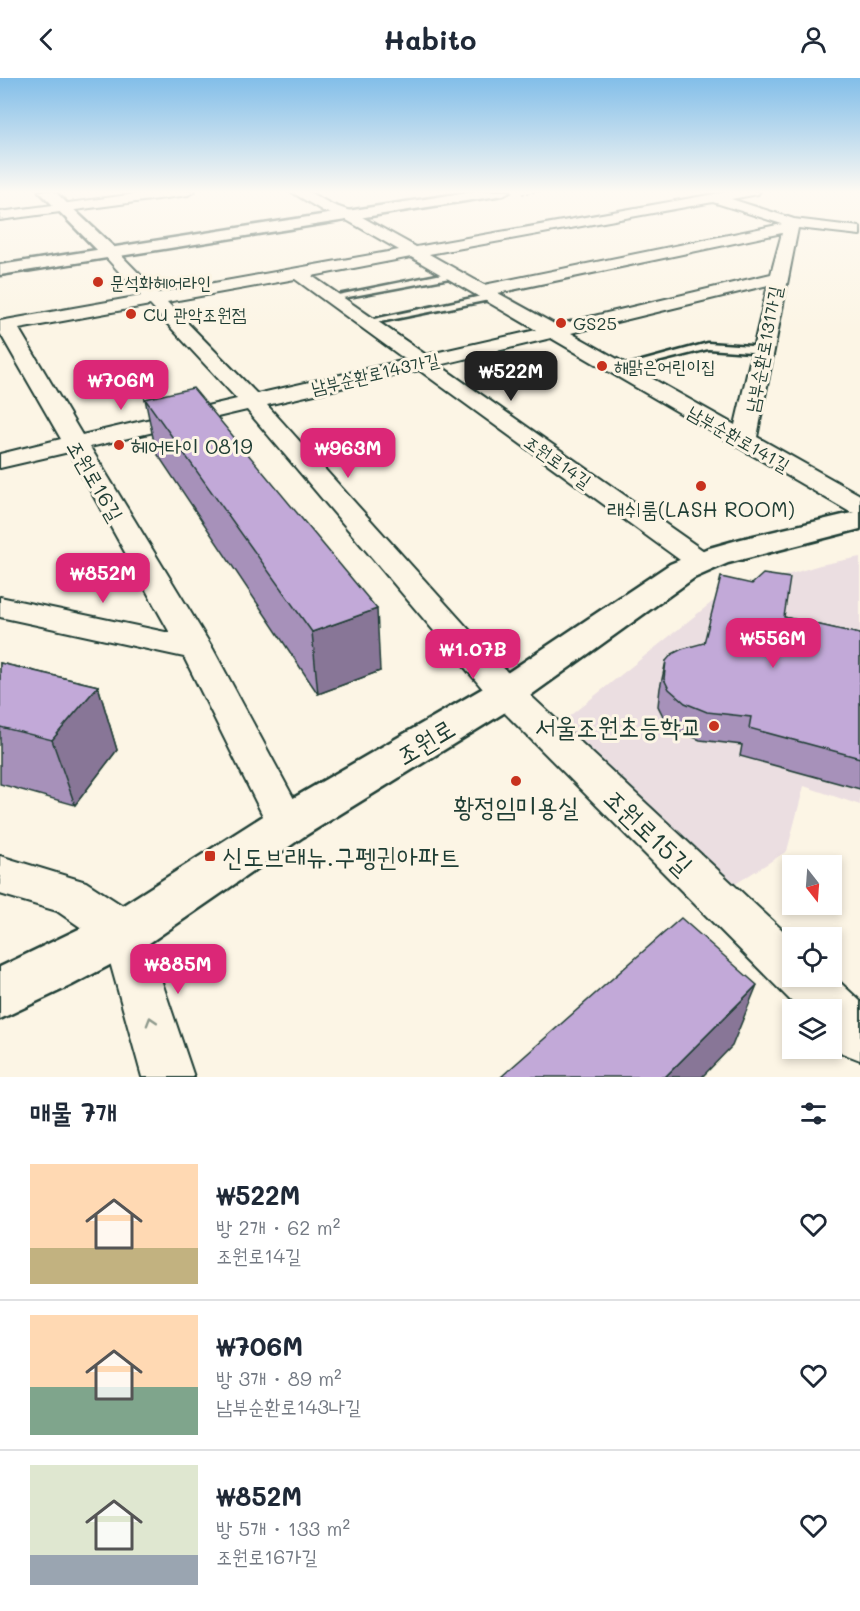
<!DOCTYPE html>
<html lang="ko">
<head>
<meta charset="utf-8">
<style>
	body { margin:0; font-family:Mali,"Poor Story",sans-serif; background:#f2f2f3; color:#1f2937; height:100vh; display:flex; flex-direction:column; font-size:22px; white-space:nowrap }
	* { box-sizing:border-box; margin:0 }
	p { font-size:20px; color:#747a83 }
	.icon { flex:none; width:33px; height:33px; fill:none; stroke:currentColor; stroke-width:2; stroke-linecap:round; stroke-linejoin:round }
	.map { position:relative; height:999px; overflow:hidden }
	.sheet { display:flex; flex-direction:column; background:#fff; flex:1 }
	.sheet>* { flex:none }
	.needle { width:39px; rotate:163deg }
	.controls { position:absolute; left:782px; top:777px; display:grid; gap:12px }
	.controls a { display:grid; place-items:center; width:60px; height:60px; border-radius:0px; background:#fff; box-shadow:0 3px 9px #0003; font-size:30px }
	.price { position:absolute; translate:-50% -51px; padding:0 14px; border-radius:12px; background:#db2777; color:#fff; font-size:20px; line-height:39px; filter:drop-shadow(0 2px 3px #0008) }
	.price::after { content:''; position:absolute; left:50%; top:36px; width:18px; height:14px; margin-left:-9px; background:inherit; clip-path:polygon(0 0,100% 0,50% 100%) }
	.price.on { background:#222; color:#fff }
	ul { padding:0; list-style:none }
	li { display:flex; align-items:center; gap:18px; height:150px; padding:0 30px }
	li+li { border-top:2px solid #e0e1e3 }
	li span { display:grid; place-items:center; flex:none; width:168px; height:120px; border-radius:0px; color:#555 }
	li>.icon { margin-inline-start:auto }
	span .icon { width:72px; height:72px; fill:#fffc; stroke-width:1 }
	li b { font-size:26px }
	h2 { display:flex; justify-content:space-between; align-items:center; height:72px; padding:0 30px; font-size:26px }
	header { display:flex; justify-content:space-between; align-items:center; height:78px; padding:0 30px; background:#fff; font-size:27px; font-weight:700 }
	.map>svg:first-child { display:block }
	.built { fill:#ebdee1 }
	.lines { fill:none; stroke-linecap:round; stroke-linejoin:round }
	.lane-casing { stroke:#1f3d34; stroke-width:5 }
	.street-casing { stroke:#1f3d34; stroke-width:4 }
	.secondary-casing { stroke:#1f3d34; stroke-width:5 }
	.primary-casing { stroke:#1f3d34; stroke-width:5 }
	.path { stroke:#1f3d34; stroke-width:1.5; stroke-dasharray:3 2; stroke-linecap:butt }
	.lane { fill:#fcf5e5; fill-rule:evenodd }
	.street { fill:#fcf5e5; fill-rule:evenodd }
	.secondary { fill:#fcf5e5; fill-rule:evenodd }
	.primary { fill:#fcf5e5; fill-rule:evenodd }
	.wall { fill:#a791ba; stroke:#1f3d34; stroke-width:1.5 }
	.shaded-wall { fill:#887697; stroke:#1f3d34; stroke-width:1.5 }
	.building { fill:#c2a9d8; stroke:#1f3d34; stroke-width:1.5 }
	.oneway { stroke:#8e998c }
	.poi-dot { fill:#c8321e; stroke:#fcf5e5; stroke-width:2 }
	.labels { text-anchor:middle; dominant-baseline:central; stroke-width:6; stroke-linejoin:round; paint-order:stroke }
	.far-poi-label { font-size:18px; fill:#1f3d34; stroke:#fcf5e5; text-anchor:start }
	.far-street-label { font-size:18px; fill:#1f3d34; stroke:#fcf5e5 }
	.poi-label { font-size:21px; fill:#1f3d34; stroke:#fcf5e5; text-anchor:start }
	.street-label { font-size:21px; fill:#1f3d34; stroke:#fcf5e5 }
	.near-poi-label { font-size:26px; fill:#1f3d34; stroke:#fcf5e5; text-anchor:end }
	.near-street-label { font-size:26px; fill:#1f3d34; stroke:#fcf5e5 }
</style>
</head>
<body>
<header><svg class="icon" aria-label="back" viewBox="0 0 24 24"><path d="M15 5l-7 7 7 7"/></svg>Habito<svg class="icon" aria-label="person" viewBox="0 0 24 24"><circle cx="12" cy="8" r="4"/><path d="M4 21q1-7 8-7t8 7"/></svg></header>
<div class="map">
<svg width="860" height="999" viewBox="0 0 860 999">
	<rect width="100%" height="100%" fill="#fcf5e5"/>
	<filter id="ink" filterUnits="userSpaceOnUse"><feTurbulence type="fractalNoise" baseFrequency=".0167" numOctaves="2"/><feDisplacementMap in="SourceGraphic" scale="12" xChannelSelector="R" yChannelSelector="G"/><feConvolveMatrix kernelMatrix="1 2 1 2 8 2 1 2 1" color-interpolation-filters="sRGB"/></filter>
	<g filter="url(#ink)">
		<path class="built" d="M860,479V727L804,708L787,773L726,812L568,656L567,640L721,517L820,487Z"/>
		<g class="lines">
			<defs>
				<path id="lane" d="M452,194L455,195V199L332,222L328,219Z
					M491,216L495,219L494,221L365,247L360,244Z
					M708,265L765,269L770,272L765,275L708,271L618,294L613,291Z"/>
				<path id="street" d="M159,113H195L188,117L0,142V134Z
					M290,113H307L333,127L353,134L416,169L731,113H760L758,116L731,121L794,141L860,149V157L798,150L757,359L860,417V436L850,434L551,260L439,287L711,478L716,484L711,490L701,493L691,490L419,292L267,327L518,606L792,861V898H831V896L860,923V982L842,975L831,963V932H800L494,624L247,332L90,369L213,571L301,734L307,746L301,758L287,763L273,758L184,579L0,539V519L170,555L69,374L0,390V376L61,361L0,255V243L141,218L102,175L110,170L116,172L158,215L399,172L343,140L323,133ZM713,124L782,146L484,207L429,176ZM782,155L771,196L556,247L498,215ZM411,179L536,252L426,277L312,198ZM295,201L406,282L257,316L167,224ZM768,207L735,347L571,255ZM150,227L237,321L82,357L19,251Z
					M0,778L86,804L140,839L194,999H142L105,866L57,833L0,816Z"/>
				<path id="secondary" d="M39,113H54L116,171L119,175L116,179H104Z
					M860,433V451L728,485L694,500L520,625L303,759L142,870L72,907L0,941V889L106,838L271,733L492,605L670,486L706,471L741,461Z"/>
				<path id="primary" d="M476,113H510L503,117L0,197V187Z"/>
			</defs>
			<use href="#lane" class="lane-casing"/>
			<use href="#street" class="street-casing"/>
			<use href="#secondary" class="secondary-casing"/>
			<use href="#primary" class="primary-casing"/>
			<path class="path" d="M522,116L543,113"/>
			<use href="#lane" class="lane"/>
			<use href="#street" class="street"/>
			<use href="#secondary" class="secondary"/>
			<use href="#primary" class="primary"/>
		</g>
		<path class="wall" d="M145,321L380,593L318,616L156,374Z
			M752,506L784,539L860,556V711L740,678L742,667L700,662L679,653L663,638L658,628L660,610L666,583L704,565Z
			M0,585L98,608L117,672L75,727L0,706Z"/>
		<path class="shaded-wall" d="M377,531L380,593L318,616L312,554Z
			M98,608L117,672L75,727L52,662Z
			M757,907L732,968L702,999H665Z"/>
		<path class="building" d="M193,310L377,531L312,554L145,321Z
			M763,496L790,500L784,539L860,556V680L749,650L751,639L707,634L685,625L669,611L664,601L666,583L672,576L682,571L704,565L721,499L752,506Z
			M0,585L98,608L52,662L0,649Z
			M681,840L757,907L665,999H501Z"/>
		<defs><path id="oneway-chevron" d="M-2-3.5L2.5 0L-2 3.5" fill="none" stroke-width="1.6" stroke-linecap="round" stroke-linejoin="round" transform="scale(1.5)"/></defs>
		<use class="oneway" href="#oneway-chevron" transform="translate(151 943) rotate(-107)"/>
	</g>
	<linearGradient id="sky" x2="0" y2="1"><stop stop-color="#82bee9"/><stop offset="0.45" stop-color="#fefaf3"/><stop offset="1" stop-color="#fefaf3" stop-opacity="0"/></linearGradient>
	<rect width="860" height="253" fill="url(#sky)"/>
	<g class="poi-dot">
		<circle cx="98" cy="204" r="6"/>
		<circle cx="131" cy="236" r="6"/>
		<circle cx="561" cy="245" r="6"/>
		<circle cx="602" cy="288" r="6"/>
		<circle cx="119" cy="367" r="6"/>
		<circle cx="701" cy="408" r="6"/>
		<circle cx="714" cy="648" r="6"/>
		<circle cx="516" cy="703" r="6"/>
		<rect x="204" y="772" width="12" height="12" rx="3"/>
	</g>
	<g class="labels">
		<g class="far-poi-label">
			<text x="110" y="204">문석화헤어라인</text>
			<text x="143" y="236">CU 관악조원점</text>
			<text x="573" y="245">GS25</text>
			<text x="614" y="288">해맑은어린이집</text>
		</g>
		<g class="far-street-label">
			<text transform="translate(763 271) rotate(-79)">남부순환로131가길</text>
			<text transform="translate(375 295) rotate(-13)">남부순환로143가길</text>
			<text transform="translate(739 360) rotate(30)">남부순환로141길</text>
			<text transform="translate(558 383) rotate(35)">조원로14길</text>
		</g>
		<g class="poi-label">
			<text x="131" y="367">헤어타이 0819</text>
			<text x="701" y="430" text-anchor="middle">래쉬룸(LASH ROOM)</text>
		</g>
		<g class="street-label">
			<text transform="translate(96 402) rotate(60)">조원로16길</text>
		</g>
		<g class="near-poi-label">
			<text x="702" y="648">서울조원초등학교</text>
			<text x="516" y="728" text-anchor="middle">황정임미용실</text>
			<text x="222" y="778" text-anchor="start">신도브래뉴.구펭귄아파트</text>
		</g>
		<g class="near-street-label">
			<text transform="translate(425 663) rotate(-31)">조원로</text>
			<text transform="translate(649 753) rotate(44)">조원로15길</text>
		</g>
	</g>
</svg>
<div class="controls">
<a><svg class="needle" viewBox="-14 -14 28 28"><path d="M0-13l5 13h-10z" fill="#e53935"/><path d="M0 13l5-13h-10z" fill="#747a83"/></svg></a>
<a><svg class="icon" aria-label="locate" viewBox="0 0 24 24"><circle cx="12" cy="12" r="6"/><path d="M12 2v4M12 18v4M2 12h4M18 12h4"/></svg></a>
<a><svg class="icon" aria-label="layers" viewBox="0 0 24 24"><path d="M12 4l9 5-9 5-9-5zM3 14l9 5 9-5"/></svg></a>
</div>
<b class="price on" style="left:511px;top:324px">₩522M</b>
<b class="price" style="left:121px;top:333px">₩706M</b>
<b class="price" style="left:348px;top:401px">₩963M</b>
<b class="price" style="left:103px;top:526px">₩852M</b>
<b class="price" style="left:773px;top:591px">₩556M</b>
<b class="price" style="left:473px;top:602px">₩1.07B</b>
<b class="price" style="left:178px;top:917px">₩885M</b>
</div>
<section class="sheet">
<h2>매물 7개<svg class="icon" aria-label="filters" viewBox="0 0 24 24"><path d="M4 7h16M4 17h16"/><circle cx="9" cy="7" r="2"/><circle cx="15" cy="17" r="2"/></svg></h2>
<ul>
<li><span style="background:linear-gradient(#ffd9b3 70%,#c2b280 0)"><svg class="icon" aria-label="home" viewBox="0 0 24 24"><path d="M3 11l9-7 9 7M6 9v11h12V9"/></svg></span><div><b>₩522M</b><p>방 2개 · 62 m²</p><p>조원로14길</p></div><svg class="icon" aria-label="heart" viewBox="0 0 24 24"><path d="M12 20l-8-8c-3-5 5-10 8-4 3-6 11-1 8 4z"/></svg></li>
<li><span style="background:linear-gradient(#ffd9b3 60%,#7fa58c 0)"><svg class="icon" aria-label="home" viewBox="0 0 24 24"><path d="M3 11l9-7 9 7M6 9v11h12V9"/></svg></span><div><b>₩706M</b><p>방 3개 · 89 m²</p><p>남부순환로143나길</p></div><svg class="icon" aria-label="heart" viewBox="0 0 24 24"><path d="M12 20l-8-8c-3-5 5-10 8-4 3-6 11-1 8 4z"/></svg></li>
<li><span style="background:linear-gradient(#dfe7d0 75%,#9aa5b1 0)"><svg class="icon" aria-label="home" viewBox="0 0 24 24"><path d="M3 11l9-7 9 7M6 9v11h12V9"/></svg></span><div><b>₩852M</b><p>방 5개 · 133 m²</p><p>조원로16가길</p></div><svg class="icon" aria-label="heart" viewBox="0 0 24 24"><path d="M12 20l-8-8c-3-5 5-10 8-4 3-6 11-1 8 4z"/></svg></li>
</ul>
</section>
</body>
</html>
